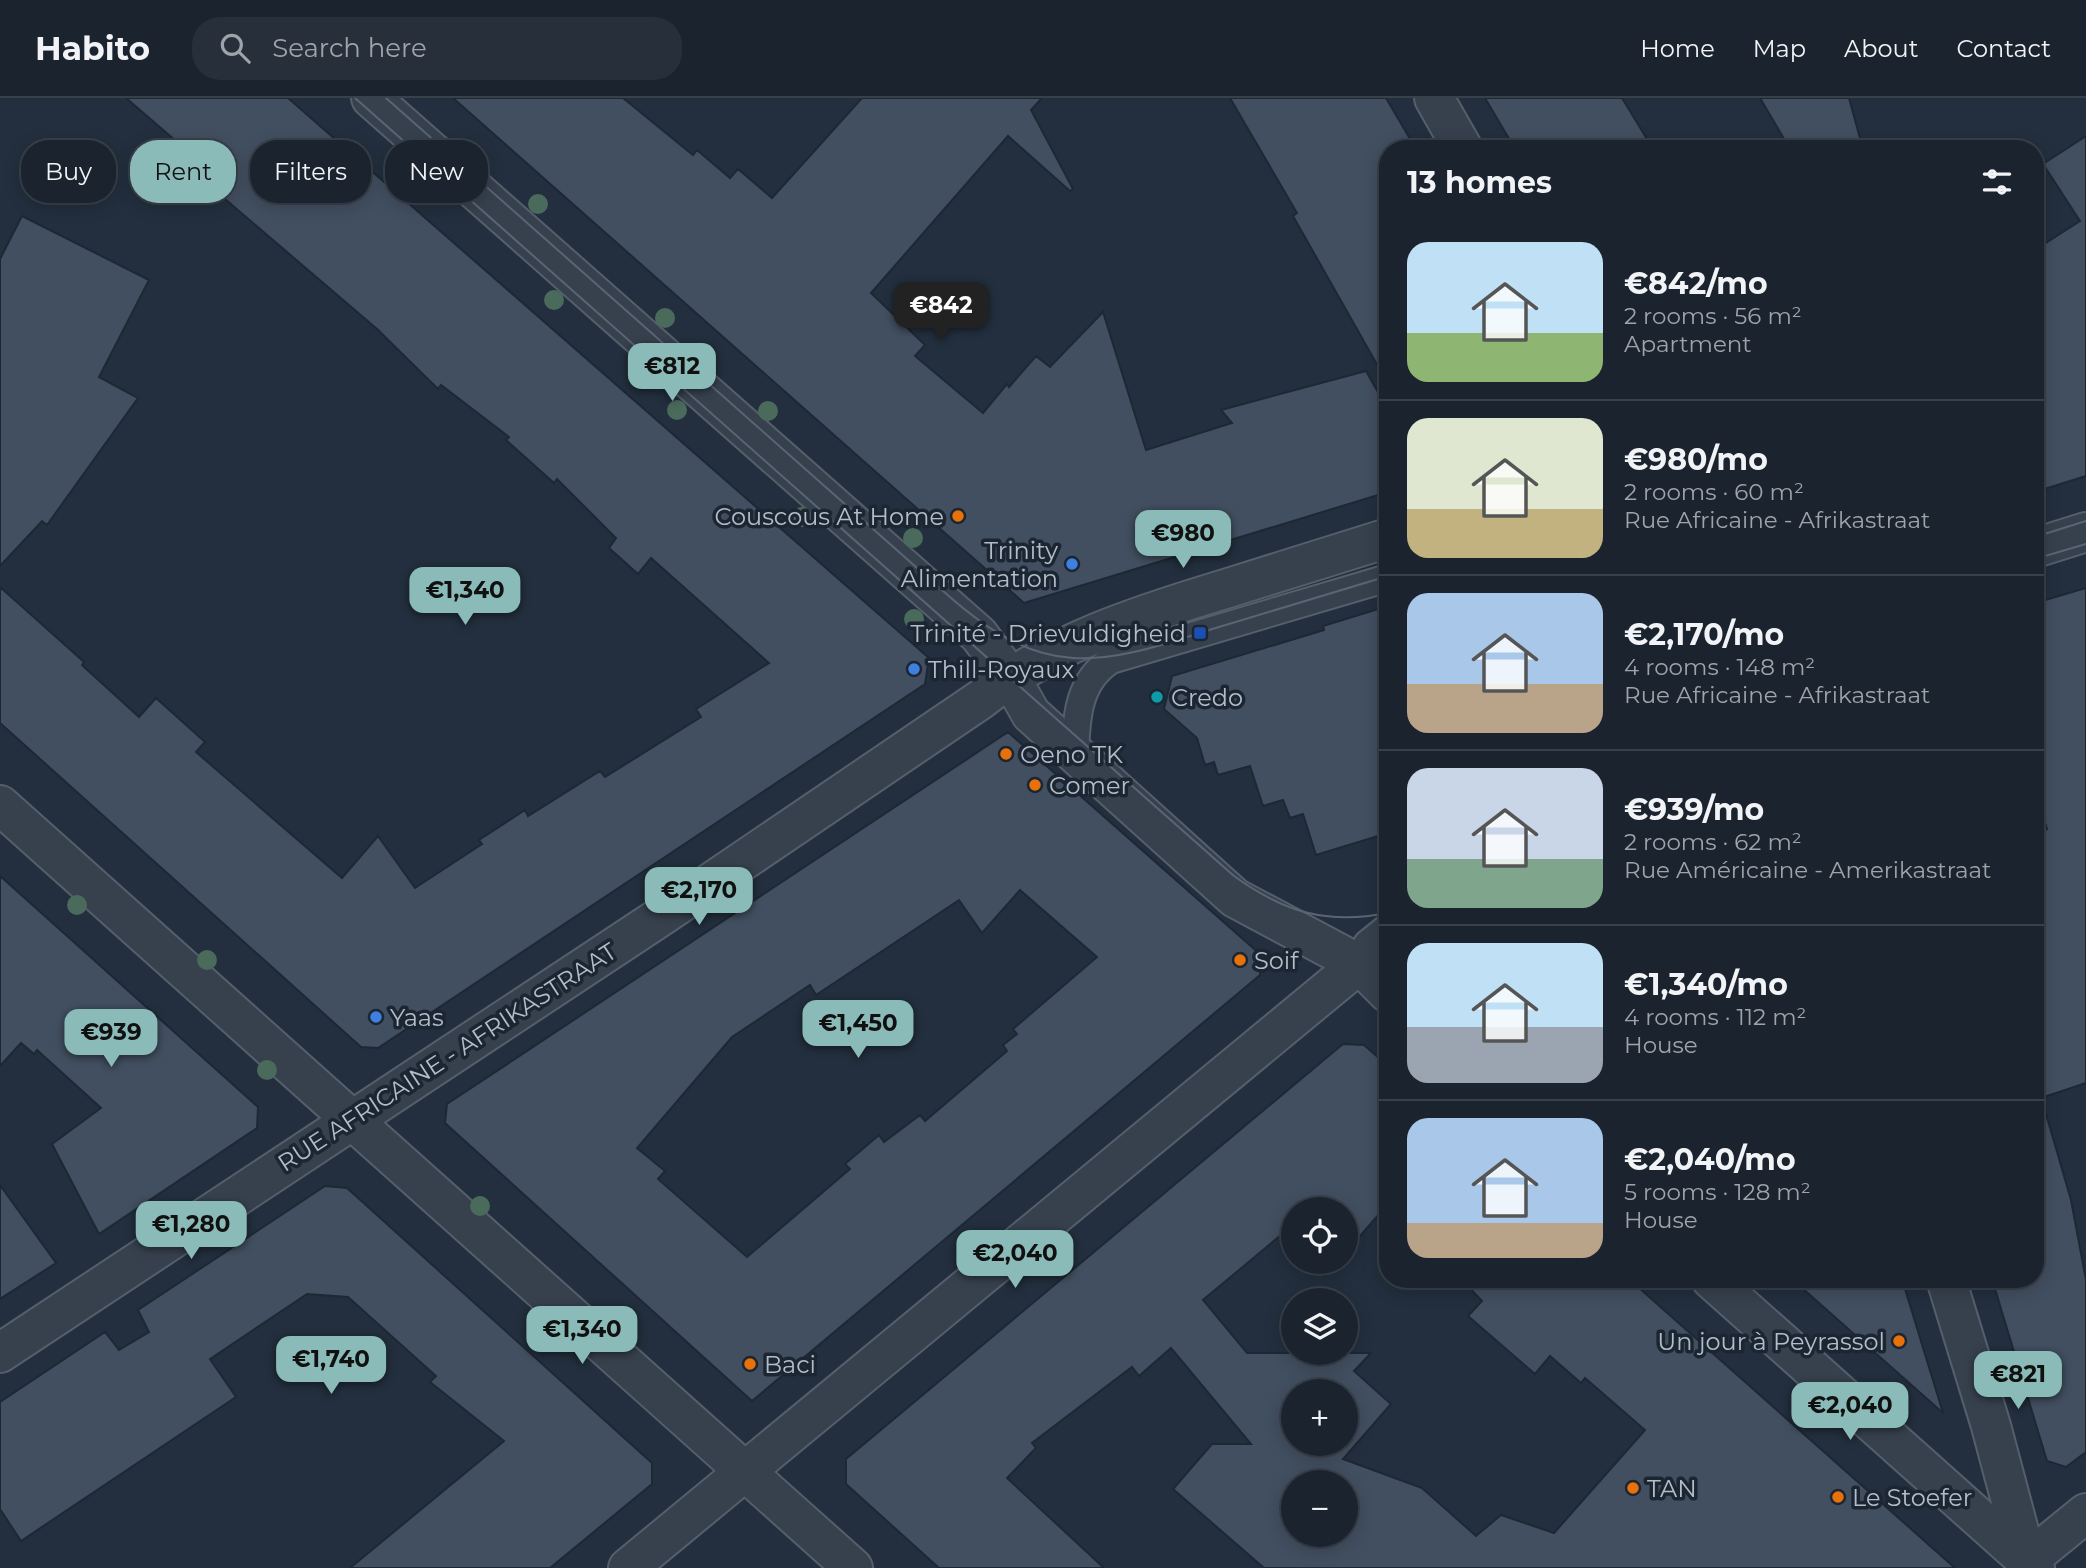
<!DOCTYPE html>
<html lang="en">
<head>
<meta charset="utf-8">
<style>
	body { margin:0; font-family:Montserrat,sans-serif; background:#272f3a; color:#f1f3f6; height:100vh; display:flex; flex-direction:column; font-size:26px; white-space:nowrap }
	* { box-sizing:border-box; margin:0 }
	p { font-size:23px; color:#9fa4aa }
	.icon { flex:none; width:38px; height:38px; fill:none; stroke:currentColor; stroke-width:2; stroke-linecap:round; stroke-linejoin:round }
	.map { position:relative; flex:1; overflow:hidden }
	.details { position:absolute; left:1379px; top:42px; width:665px; height:1148px; display:flex; flex-direction:column; background:#1a232e; border-radius:28px; box-shadow:0 4px 18px #0003,0 0 0 2px #38404a }
	.details>* { flex:none }
	.banner { position:absolute; left:21px; top:42px; width:665px; height:63px; display:flex; gap:14px }
	.buttons { position:absolute; left:1281px; top:1099px; display:grid; gap:14px }
	.buttons a { display:grid; place-items:center; width:77px; height:77px; border-radius:50%; background:#1a232e; box-shadow:0 4px 18px #0003,0 0 0 2px #38404a; font-size:35px }
	.price { position:absolute; translate:-50% -60px; padding:0 16px; border-radius:14px; background:#8bbbb9; color:#111; font-size:23px; line-height:46px; filter:drop-shadow(0 2px 4px #0008) }
	.price::after { content:''; position:absolute; left:50%; top:42px; width:21px; height:16px; margin-left:-10px; background:inherit; clip-path:polygon(0 0,100% 0,50% 100%) }
	.price.current { background:#222; color:#fff }
	ul { padding:0; list-style:none }
	li { display:flex; align-items:center; gap:21px; height:175px; padding:0 28px }
	li+li { border-top:2px solid #38404a }
	li span { display:grid; place-items:center; flex:none; width:196px; height:140px; border-radius:21px; color:#555 }
	li>.icon { margin-inline-start:auto }
	span .icon { width:84px; height:84px; fill:#fffc; stroke-width:1 }
	li b { font-size:30px }
	h2 { display:flex; justify-content:space-between; align-items:center; height:84px; padding:0 28px; font-size:30px }
	.chip { padding:0 24px; border-radius:28px; background:#1a232e; box-shadow:0 4px 18px #0003,0 0 0 2px #38404a; font-size:24px; line-height:63px }
	.chip.current { background:#8bbbb9; color:#111 }
	header { display:flex; align-items:center; gap:42px; box-sizing:border-box; height:98px; padding:0 35px; background:#1a232e; border-bottom:2px solid #38404a }
	header strong { font-size:33px }
	nav { display:flex; gap:38px; margin-inline-start:auto; font-size:24px }
	.search { width:490px; height:63px; background:#272f3a; display:flex; align-items:center; gap:18px; box-sizing:border-box; padding:0 24px; border-radius:28px; color:#9fa4aa; font-size:26px }
	.map>svg:first-child { display:block }
	.building { fill:#424f60; stroke:#1e2835; stroke-width:2; fill-rule:evenodd }
	.lines { fill:none; stroke-linecap:round; stroke-linejoin:round }
	.service-casing { stroke:#555f6c; stroke-width:30 }
	.pedestrian-casing { stroke:#555f6c; stroke-width:42 }
	.minor-casing { stroke:#555f6c; stroke-width:42 }
	.service { stroke:#37414e; stroke-width:26 }
	.pedestrian { stroke:#37414e; stroke-width:38 }
	.minor { stroke:#37414e; stroke-width:38 }
	.tram { stroke:#596575; stroke-width:2 }
	.tree { fill:#4a6a5c }
	.food-dot { fill:#e8710a; stroke:#1c2633; stroke-width:2.5 }
	.shop-dot { fill:#3f7fe0; stroke:#1c2633; stroke-width:2.5 }
	.transit-dot { fill:#1a4fb4; stroke:#1c2633; stroke-width:2.5 }
	.culture-dot { fill:#0f9aa8; stroke:#1c2633; stroke-width:2.5 }
	.labels { text-anchor:middle; dominant-baseline:central; stroke-width:7; stroke-linejoin:round; paint-order:stroke }
	.poi-label { font-size:24px; fill:#b3bcc9; stroke:#1c2633; text-anchor:start }
	.street-label { font-size:24px; fill:#b3bcc9; stroke:#1c2633 }
</style>
</head>
<body>
<header>
<strong>Habito</strong>
<div class="search"><svg class="icon" aria-label="search" viewBox="0 0 24 24"><circle cx="10" cy="10" r="6"/><path d="M15 15l6 6"/></svg>Search here</div>
<nav><a>Home</a><a>Map</a><a>About</a><a>Contact</a></nav>
</header>
<div class="map">
<svg width="2086" height="1470" viewBox="0 0 2086 1470">
	<rect width="100%" height="100%" fill="#232f3e"/>
	<path class="building" d="M126,0H288L929,560L925,586L378,950L361,949L0,625V489L84,564L82,567L139,619L156,600L205,644L196,654L342,780L378,738L415,790L482,746L479,742L525,712L528,718L600,673L605,679L701,619L696,611L769,565L651,460L638,476L609,450L616,440L557,381L554,385L506,342L509,339L441,287L438,291L377,231L218,95L226,86Z
		M453,0H623L693,57L697,52L730,80L738,71L772,100L862,0H1042L1031,12L1073,91L1070,93L1008,38L871,195L925,247L915,258L983,315L1007,286L1009,289L1036,258L1050,269L1103,214L1146,352L1232,325L1221,312L1366,273L1388,312V394L1024,505Z
		M1230,0H1386L1416,51H1388V286L1293,118L1297,115Z
		M1485,0H1622L1653,51H1515Z
		M1760,0H1849L1863,51H1790Z
		M2086,38V378L2035,394V152L2080,123L2043,66Z
		M22,118L149,182L99,279L138,300L47,427L42,423L0,468V161Z
		M2086,490V985L2035,1002V735L2047,731L2035,694V505Z
		M1388,508V735L1316,757L1303,716L1290,720L1283,702L1263,708L1250,668L1218,677L1214,664L1205,667L1197,640L1164,611L1172,578L1324,532L1323,528Z
		M1008,634L1261,857L1260,877L752,1303L445,1025L447,1006ZM1020,792L1097,859L1013,931L1017,936L1003,947L1007,953L925,1023L920,1017L884,1044L879,1037L845,1066L850,1071L747,1159L658,1081L665,1073L637,1050L732,939L810,887L816,897L959,802L982,835Z
		M0,778L258,1009L257,1030L99,1136L52,1046L101,1010L37,952L34,956L21,945L0,968Z
		M1343,946L1364,947L1388,968V1106L1346,1154V1111H1293V1139L1287,1132L1203,1202L1247,1255H1371L1354,1273L1391,1306L1343,1361L1422,1390L1476,1438L1501,1417L1554,1435L1645,1332L1585,1280L1581,1285L1550,1258L1535,1276L1468,1218L1482,1203L1461,1181H1629L1955,1470H1264L1173,1391L1212,1346H1251L1171,1250L1139,1278L1132,1269L1032,1345L1036,1350L1007,1380L1104,1470H939L846,1386V1361ZM1293,1293H1346V1346H1293ZM1293,1384H1346V1437H1293Z
		M2046,1016L2071,1102L2086,1182V1354L2066,1369L2047,1363L1992,1181H2035V1017Z
		M0,1087L56,1165L0,1201Z
		M325,1088L347,1090L652,1365V1386L550,1470H350L504,1343L430,1284L436,1278L348,1199L307,1196L210,1261L236,1299L21,1443L0,1411V1304L105,1234L119,1252L149,1234L138,1212Z
		M1314,1164H1338L1325,1178Z
		M1792,1181H1902L1943,1315Z"/>
	<g class="lines">
		<defs>
			<path id="service" d="M1075,657C1076,620 1078,583 1111,562L1388,480
				M1359,866L1367,846L1388,829"/>
			<path id="pedestrian" d="M2027,1463L2086,1415"/>
			<path id="minor" d="M371,0L979,537L1010,579L1031,616L1235,800L1359,866L1388,895
				M1434,0L1463,51
				M2035,450L2086,434
				M0,707L853,1470
				M1711,1181L2035,1470
				M1946,1181L1991,1328L2027,1463
				M0,1255L663,817L980,602C1051,545 1139,517 1225,491C1279,474 1334,457 1388,440
				M628,1470L1359,866L1388,856"/>
		</defs>
		<use href="#service" class="service-casing"/>
		<use href="#pedestrian" class="pedestrian-casing"/>
		<use href="#minor" class="minor-casing"/>
		<use href="#service" class="service"/>
		<use href="#pedestrian" class="pedestrian"/>
		<use href="#minor" class="minor"/>
		<path class="tram" d="M355,0L1234,778C1284,814 1326,827 1388,815
			M386,0L951,500C986,530 1024,557 1073,560C1122,563 1173,543 1219,529C1275,512 1331,495 1388,478
			M2035,439L2086,423
			M2035,461L2086,446"/>
	</g>
	<g class="tree">
		<circle cx="416" cy="79" r="10"/>
		<circle cx="538" cy="106" r="10"/>
		<circle cx="554" cy="202" r="10"/>
		<circle cx="665" cy="220" r="10"/>
		<circle cx="677" cy="312" r="10"/>
		<circle cx="768" cy="313" r="10"/>
		<circle cx="802" cy="419" r="10"/>
		<circle cx="913" cy="440" r="10"/>
		<circle cx="914" cy="521" r="10"/>
		<circle cx="77" cy="807" r="10"/>
		<circle cx="207" cy="862" r="10"/>
		<circle cx="267" cy="972" r="10"/>
		<circle cx="480" cy="1108" r="10"/>
		<circle cx="569" cy="1244" r="10"/>
	</g>
	<g class="food-dot">
		<circle cx="958" cy="418" r="7"/>
		<circle cx="1006" cy="656" r="7"/>
		<circle cx="1035" cy="687" r="7"/>
		<circle cx="1240" cy="862" r="7"/>
		<circle cx="1899" cy="1243" r="7"/>
		<circle cx="750" cy="1266" r="7"/>
		<circle cx="1633" cy="1390" r="7"/>
		<circle cx="1838" cy="1399" r="7"/>
	</g>
	<g class="shop-dot">
		<circle cx="1072" cy="466" r="7"/>
		<circle cx="914" cy="571" r="7"/>
		<circle cx="376" cy="919" r="7"/>
	</g>
	<rect class="transit-dot" x="1193" y="528" width="14" height="14" rx="3.5"/>
	<circle class="culture-dot" cx="1157" cy="599" r="7"/>
	<g class="labels">
		<g class="poi-label">
			<text x="944" y="418" text-anchor="end">Couscous At Home</text>
			<text x="1058" y="452" text-anchor="end">Trinity<tspan x="1058" dy="28">Alimentation</tspan></text>
			<text x="1186" y="535" text-anchor="end">Trinité - Drievuldigheid</text>
			<text x="928" y="571">Thill-Royaux</text>
			<text x="1171" y="599">Credo</text>
			<text x="1020" y="656">Oeno TK</text>
			<text x="1049" y="687">Comer</text>
			<text x="1254" y="862">Soif</text>
			<text x="390" y="919">Yaas</text>
			<text x="1885" y="1243" text-anchor="end">Un jour à Peyrassol</text>
			<text x="764" y="1266">Baci</text>
			<text x="1647" y="1390">TAN</text>
			<text x="1852" y="1399">Le Stoefer</text>
		</g>
		<g class="street-label">
			<text transform="translate(447 959) rotate(-33)">RUE AFRICAINE - AFRIKASTRAAT</text>
		</g>
	</g>
</svg>
<div class="buttons">
<a><svg class="icon" aria-label="locate" viewBox="0 0 24 24"><circle cx="12" cy="12" r="6"/><path d="M12 2v4M12 18v4M2 12h4M18 12h4"/></svg></a>
<a><svg class="icon" aria-label="layers" viewBox="0 0 24 24"><path d="M12 4l9 5-9 5-9-5zM3 14l9 5 9-5"/></svg></a>
<a>+</a>
<a>−</a>
</div>
<b class="price current" style="left:941px;top:244px">€842</b>
<b class="price" style="left:672px;top:305px">€812</b>
<b class="price" style="left:1183px;top:472px">€980</b>
<b class="price" style="left:465px;top:529px">€1,340</b>
<b class="price" style="left:699px;top:829px">€2,170</b>
<b class="price" style="left:858px;top:962px">€1,450</b>
<b class="price" style="left:111px;top:971px">€939</b>
<b class="price" style="left:191px;top:1163px">€1,280</b>
<b class="price" style="left:1015px;top:1192px">€2,040</b>
<b class="price" style="left:582px;top:1268px">€1,340</b>
<b class="price" style="left:331px;top:1298px">€1,740</b>
<b class="price" style="left:2018px;top:1313px">€821</b>
<b class="price" style="left:1850px;top:1344px">€2,040</b>
<div class="banner">
<a class="chip">Buy</a>
<a class="chip current">Rent</a>
<a class="chip">Filters</a>
<a class="chip">New</a>
</div>
<section class="details">
<h2>13 homes<svg class="icon" aria-label="filters" viewBox="0 0 24 24"><path d="M4 7h16M4 17h16"/><circle cx="9" cy="7" r="2"/><circle cx="15" cy="17" r="2"/></svg></h2>
<ul>
<li><span style="background:linear-gradient(#bfe0f5 65%,#8fb573 0)"><svg class="icon" aria-label="home" viewBox="0 0 24 24"><path d="M3 11l9-7 9 7M6 9v11h12V9"/></svg></span><div><b>€842/mo</b><p>2 rooms · 56 m²</p><p>Apartment</p></div></li>
<li><span style="background:linear-gradient(#dfe7d0 65%,#c2b280 0)"><svg class="icon" aria-label="home" viewBox="0 0 24 24"><path d="M3 11l9-7 9 7M6 9v11h12V9"/></svg></span><div><b>€980/mo</b><p>2 rooms · 60 m²</p><p>Rue Africaine - Afrikastraat</p></div></li>
<li><span style="background:linear-gradient(#a9c7e8 65%,#b9a48a 0)"><svg class="icon" aria-label="home" viewBox="0 0 24 24"><path d="M3 11l9-7 9 7M6 9v11h12V9"/></svg></span><div><b>€2,170/mo</b><p>4 rooms · 148 m²</p><p>Rue Africaine - Afrikastraat</p></div></li>
<li><span style="background:linear-gradient(#c9d6e8 65%,#7fa58c 0)"><svg class="icon" aria-label="home" viewBox="0 0 24 24"><path d="M3 11l9-7 9 7M6 9v11h12V9"/></svg></span><div><b>€939/mo</b><p>2 rooms · 62 m²</p><p>Rue Américaine - Amerikastraat</p></div></li>
<li><span style="background:linear-gradient(#bfe0f5 60%,#9aa5b1 0)"><svg class="icon" aria-label="home" viewBox="0 0 24 24"><path d="M3 11l9-7 9 7M6 9v11h12V9"/></svg></span><div><b>€1,340/mo</b><p>4 rooms · 112 m²</p><p>House</p></div></li>
<li><span style="background:linear-gradient(#a9c7e8 75%,#b9a48a 0)"><svg class="icon" aria-label="home" viewBox="0 0 24 24"><path d="M3 11l9-7 9 7M6 9v11h12V9"/></svg></span><div><b>€2,040/mo</b><p>5 rooms · 128 m²</p><p>House</p></div></li>
</ul>
</section>
</div>
</body>
</html>
